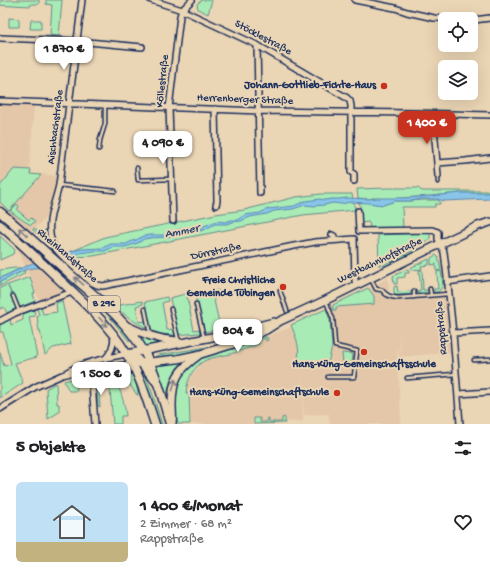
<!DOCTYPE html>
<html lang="de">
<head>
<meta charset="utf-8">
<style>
	body { margin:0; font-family:"Gochi Hand",sans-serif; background:#f2f2f2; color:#202124; height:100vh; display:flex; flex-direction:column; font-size:15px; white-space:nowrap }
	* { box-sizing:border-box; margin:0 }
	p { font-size:13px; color:#757577 }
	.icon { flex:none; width:22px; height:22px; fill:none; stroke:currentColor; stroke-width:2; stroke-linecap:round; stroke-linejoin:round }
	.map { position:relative; height:424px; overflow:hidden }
	.drawer { display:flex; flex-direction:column; background:#fff; flex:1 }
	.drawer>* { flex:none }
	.tools { position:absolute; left:438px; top:12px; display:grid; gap:8px }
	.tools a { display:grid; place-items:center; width:40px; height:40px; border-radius:6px; background:#fff; box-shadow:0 4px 16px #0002; font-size:20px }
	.price { position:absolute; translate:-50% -34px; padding:0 9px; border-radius:8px; background:#fff; color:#222; font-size:13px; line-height:26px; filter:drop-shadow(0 1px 2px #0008) }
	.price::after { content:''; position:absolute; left:50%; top:24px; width:12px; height:9px; margin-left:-6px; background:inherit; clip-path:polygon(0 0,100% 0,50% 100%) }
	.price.selected { background:#c8321e; color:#fff }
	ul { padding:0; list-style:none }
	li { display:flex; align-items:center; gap:12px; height:100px; padding:0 16px }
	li+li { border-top:1px solid #e0e0e0 }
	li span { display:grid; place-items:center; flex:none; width:112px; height:80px; border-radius:6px; color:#555 }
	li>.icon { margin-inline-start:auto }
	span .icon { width:48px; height:48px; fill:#fffc; stroke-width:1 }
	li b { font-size:17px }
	h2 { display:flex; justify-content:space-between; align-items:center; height:48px; padding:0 16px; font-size:17px }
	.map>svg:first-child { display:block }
	.built { fill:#e3c7a8 }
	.green { fill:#a9ebb5; stroke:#628d8a }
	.water { fill:#88c5e8; stroke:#5c89b1 }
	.pier { fill:#ead5b4 }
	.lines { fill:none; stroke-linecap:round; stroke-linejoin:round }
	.lane-casing { stroke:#1b2f5e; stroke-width:5.5 }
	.street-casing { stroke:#1b2f5e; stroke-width:8 }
	.secondary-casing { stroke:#1b2f5e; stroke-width:10 }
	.primary-casing { stroke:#1b2f5e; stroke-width:11 }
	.lane { stroke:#ead5b4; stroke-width:2.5 }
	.street { stroke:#ead5b4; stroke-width:5 }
	.secondary { stroke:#ead5b4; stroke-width:7 }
	.primary { stroke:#ead5b4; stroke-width:8 }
	.oneway { stroke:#828289 }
	.poi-dot { fill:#c8321e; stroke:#ead5b4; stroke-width:1.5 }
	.labels { text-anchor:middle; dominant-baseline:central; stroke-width:4; stroke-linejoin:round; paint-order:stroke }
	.shield { fill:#ead5b4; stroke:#596178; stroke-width:1 }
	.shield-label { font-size:10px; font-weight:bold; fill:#1b2f5e }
	.street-label { font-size:11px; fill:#1b2f5e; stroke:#ead5b4 }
	.poi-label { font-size:11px; font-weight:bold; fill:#1b2f5e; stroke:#ead5b4; text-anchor:end }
	.water-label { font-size:12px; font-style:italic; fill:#2b4673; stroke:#ead5b4 }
</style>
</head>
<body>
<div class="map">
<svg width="490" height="424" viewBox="0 0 490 424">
	<rect width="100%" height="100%" fill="#ead5b4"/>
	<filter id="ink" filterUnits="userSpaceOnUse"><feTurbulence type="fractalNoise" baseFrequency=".025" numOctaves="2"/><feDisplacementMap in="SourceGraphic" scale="8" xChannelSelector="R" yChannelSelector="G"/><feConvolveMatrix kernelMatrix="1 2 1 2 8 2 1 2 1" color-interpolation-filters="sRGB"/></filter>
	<g filter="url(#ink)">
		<path class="built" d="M0,103L34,104L29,173L59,176L49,214L20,245L67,291L40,301L17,247L22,229L0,211Z
			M388,278L389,294H394V295L448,291L454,352L399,357L398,351L401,348L399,330L400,348L397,351L401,424H330L329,414L304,415L302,368L303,421L260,422L259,419H253V424H191L190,393H187L188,388L189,381L193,374L202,363L207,360L245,350L260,344L258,340L294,326L299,338L302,366V364L328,363L332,347L330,320L326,309Z"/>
		<path class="green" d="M8,0H39V4H31V6L11,5L10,6L0,5V1Z
			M46,0H62L59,36L50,35L52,5L46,4Z
			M202,0H212L208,14L198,9L197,4Z
			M9,18L19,19V27H9Z
			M31,20H41V29H30Z
			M14,169L31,170L30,174L41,175L9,211L0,202V186Z
			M390,188H418L422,191H490V193H460L431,196L388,199L373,198L369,199L358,198L357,189Z
			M321,194H352L355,210L303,215L93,256L71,257L68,253L105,237L216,214L244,210L296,197Z
			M422,200H439L440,204H435V207H402L403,228H370L369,222L361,223V210L359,202H365L383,205L395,201H410Z
			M17,204L19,206L17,210L29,220L31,218L35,221L31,225L24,221L10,211Z
			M0,216L42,253L38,254L0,220Z
			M34,228L41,234L45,230L47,232L50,240L45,241L33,230Z
			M427,233H430V239L389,259L385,257H382V263L379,266L378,235Z
			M0,236L15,250L13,254L0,260Z
			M416,249L417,251L384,267L383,266L385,264Z
			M436,255L438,257L441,270L436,271V264L431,265V258Z
			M429,259V265L421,266L422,269L411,270L410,268Z
			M56,265L117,321L132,339L129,341L113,321L97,303L89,296L65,279L51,266Z
			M15,268H21L0,278V270Z
			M408,269L409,273H405V277L397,278V284H394L393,276Z
			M25,270L24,274L0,286V282Z
			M419,270H422L423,290H428V292L416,293V291L421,290Z
			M441,271L443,286L438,292H434V289H438L437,272Z
			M30,277L35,293L33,294L35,301L18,308L8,286L17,308L7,313L4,307L0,309V288L7,285H8Z
			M397,286L398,292L411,291V294L394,295V287Z
			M368,288L374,296V304L336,307V310H333V305Z
			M218,290L219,295L213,296L220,327L226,326L227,328L204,332L195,295Z
			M193,292L194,296L187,297L194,330L200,329V332L199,333L177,335L170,298Z
			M167,297L168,301L162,303L167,330L174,329L175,335L161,334L150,330L148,317L145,302Z
			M62,301L71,344L53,348L45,355L40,331H39L37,316L39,315L37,308L41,307L43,314L57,312L56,303Z
			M142,301L143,304L136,306L139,322L146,321L147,328C135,323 125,315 115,306Z
			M326,309L330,320L332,347L328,363L302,364V367H296L295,365C303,353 296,337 291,325Z
			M34,310L35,316L29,317L37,357L15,363L23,383L0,398V352L4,366L11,364L3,332H0V324L10,319L11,325L23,320V314Z
			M259,328L260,330C246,336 232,343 217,347C197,352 176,356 156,358L155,357L158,355L219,345L241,338Z
			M264,335V337H267L268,340L266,341L265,338L259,340V344C249,348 240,351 230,354C222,356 213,357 206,360C193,366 187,380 186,393L189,394L190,424H178C173,410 173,386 182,374C186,368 193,363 199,359L242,346Z
			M143,337L155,342L165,344L145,347L141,339Z
			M342,353L353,354L352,363L343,364Z
			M183,361L177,368L171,379L166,398L155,366Z
			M123,370C135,372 137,385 138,395H137L126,379Z
			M145,375L151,389L162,424H159L145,381L144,376Z
			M115,376C119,389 125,402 126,416H121V424H113L110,389H99L100,407L98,406L97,389L103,388L102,377Z
			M76,378L77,391H69L64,381Z
			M56,383L57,404H59V412L48,419L46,389Z
			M284,417L285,418V423L254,424V418H260V422H267L268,418H269V422H282V418Z"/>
		<path class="water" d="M460,193H490V199L444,201L437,199H422L410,201H395L383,205L368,203L350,202L341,204L333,203L324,205L314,206L305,205L293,209L274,211L267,214L250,217L241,221L233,222L227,224H215L204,230L199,231H185L168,237L150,238L144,239L138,243L125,247H113L105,251H94L80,253L50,266L27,269L0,282V278L35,262L58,254L82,249L102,248L111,244H126L132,241L136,240L144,236L151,235H165L180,229L185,228L197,229L214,222L218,221L225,222L231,220H237L245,215L260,213L268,209L294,206L305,201L320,199L324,200L332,199H339L347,198L369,199L377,198H406L431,196Z"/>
		<path class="pier" d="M65,251L73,259L66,262L51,268L41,269L32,261L58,253Z"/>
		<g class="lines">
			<defs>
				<path id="lane" d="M99,149L100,140L105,124V105
					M137,168L138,180L172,179
					M438,176V182
					M59,185L115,191
					M371,279L376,289L382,290C386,296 391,297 398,298L448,294
					M430,289L431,295
					M280,291L287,311
					M414,291V297
					M13,296L19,311
					M326,301L333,319L335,346L357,351L354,377H328
					M196,304L204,338
					M145,309L150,334
					M171,309L178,339
					M474,360L490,359
					M407,378L456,374"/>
				<path id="street" d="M82,0L59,185C57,195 53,205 51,215C49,224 49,234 52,243C56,253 82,274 91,282L97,285L103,286L289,247L315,242L354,239L355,281L357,285
					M151,0L182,10L257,45L347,98L350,101L351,106V172L354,174V181
					M355,0L395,8L407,12L434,18L463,19
					M471,20H474L490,18
					M0,38L77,41L142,47
					M257,45L260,193
					M0,101L259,111L410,113L490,115
					M215,109L217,201L216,205
					M433,114L438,176
					M437,163L465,161L490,158
					M358,211L359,231
					M173,221L169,108L180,16L182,10L192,0
					M359,231L432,230L438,232V239L444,252L449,294L453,333L460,424
					M332,235L334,236V240
					M447,282L490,276
					M0,321L15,313L72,292
					M453,333L490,331
					M105,359C112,352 114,345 114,335
					M91,370L95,424
					M67,372C85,362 107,358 127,354
					M458,394L490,392
					M0,409L35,387L62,375L73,372L132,364"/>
				<path id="secondary" d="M127,326C144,334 158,340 177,341
					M127,354L227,334L274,322
					M127,354H132L136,357L157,383
					M132,364L177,359L201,354L237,343L266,330L280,321L326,300L440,244L478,226L490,222
					M172,424C173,418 172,412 172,405C172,379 178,370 199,355"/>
				<path id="primary" d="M0,212C24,232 48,254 71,275C97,298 125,319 143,350C156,372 163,399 170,424
					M0,225C21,243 41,262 61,281C85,303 109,325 126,353C140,375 147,400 155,424"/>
			</defs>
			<use href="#lane" class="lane-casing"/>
			<use href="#street" class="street-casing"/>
			<use href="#secondary" class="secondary-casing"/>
			<use href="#primary" class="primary-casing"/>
			<use href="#lane" class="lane"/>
			<use href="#street" class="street"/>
			<use href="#secondary" class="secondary"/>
			<use href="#primary" class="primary"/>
		</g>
		<defs><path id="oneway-shaft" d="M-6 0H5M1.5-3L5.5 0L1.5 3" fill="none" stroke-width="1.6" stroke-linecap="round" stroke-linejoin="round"/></defs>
		<g class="oneway">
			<use href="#oneway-shaft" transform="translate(23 232) rotate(-138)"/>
			<use href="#oneway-shaft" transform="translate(79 281) rotate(-139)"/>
			<use href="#oneway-shaft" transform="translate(103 322) rotate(48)"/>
			<use href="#oneway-shaft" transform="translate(174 385) rotate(-75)"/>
		</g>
	</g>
	<g class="poi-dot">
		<circle cx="384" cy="86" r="4"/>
		<circle cx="283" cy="287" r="4"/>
		<circle cx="364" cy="352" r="4"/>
		<circle cx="337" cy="393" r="4"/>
	</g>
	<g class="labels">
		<rect class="shield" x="88" y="296" width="32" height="16" rx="3"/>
		<g class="shield-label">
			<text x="104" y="304">B 296</text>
		</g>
		<g class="street-label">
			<text transform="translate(263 38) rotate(28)">Stöcklestraße</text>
			<text transform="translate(163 81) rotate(-84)">Köllestraße</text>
			<text transform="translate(245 100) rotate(2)">Herrenberger Straße</text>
			<text transform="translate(56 127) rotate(-83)">Aischbachstraße</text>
			<text transform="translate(216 252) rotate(-12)">Dürrstraße</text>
			<text transform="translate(67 256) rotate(41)">Rheinlandstraße</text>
			<text transform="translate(380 261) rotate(-26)">Westbahnhofstraße</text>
			<text transform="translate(442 328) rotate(-95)">Rappstraße</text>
		</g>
		<g class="poi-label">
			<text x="376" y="86">Johann-Gottlieb-Fichte-Haus</text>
			<text x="275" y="281">Freie Christliche<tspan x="275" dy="13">Gemeinde Tübingen</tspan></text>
			<text x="364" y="365" text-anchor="middle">Hans-Küng-Gemeinschaftsschule</text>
			<text x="329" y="393">Hans-Küng-Gemeinschaftschule</text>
		</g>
		<g class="water-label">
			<text transform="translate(182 232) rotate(-11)">Ammer</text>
		</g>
	</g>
</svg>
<div class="tools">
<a><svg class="icon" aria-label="locate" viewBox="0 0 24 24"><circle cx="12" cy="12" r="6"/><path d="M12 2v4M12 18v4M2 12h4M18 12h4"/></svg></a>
<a><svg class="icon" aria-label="layers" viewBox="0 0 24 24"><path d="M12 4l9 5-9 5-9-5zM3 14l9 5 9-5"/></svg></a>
</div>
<b class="price" style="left:64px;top:71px">1 870 €</b>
<b class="price selected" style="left:427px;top:145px">1 400 €</b>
<b class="price" style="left:163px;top:165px">4 090 €</b>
<b class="price" style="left:238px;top:353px">804 €</b>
<b class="price" style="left:101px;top:396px">1 500 €</b>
</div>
<section class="drawer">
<h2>5 Objekte<svg class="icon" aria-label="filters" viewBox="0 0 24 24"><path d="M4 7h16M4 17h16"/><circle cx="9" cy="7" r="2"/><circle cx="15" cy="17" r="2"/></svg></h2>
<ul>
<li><span style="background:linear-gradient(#bfe0f5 75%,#c2b280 0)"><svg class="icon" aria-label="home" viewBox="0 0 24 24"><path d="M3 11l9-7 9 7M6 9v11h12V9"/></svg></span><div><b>1 400 €/Monat</b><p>2 Zimmer · 68 m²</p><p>Rappstraße</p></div><svg class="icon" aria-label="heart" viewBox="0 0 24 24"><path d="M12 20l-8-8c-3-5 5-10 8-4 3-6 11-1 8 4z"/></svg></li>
</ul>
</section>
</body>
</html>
